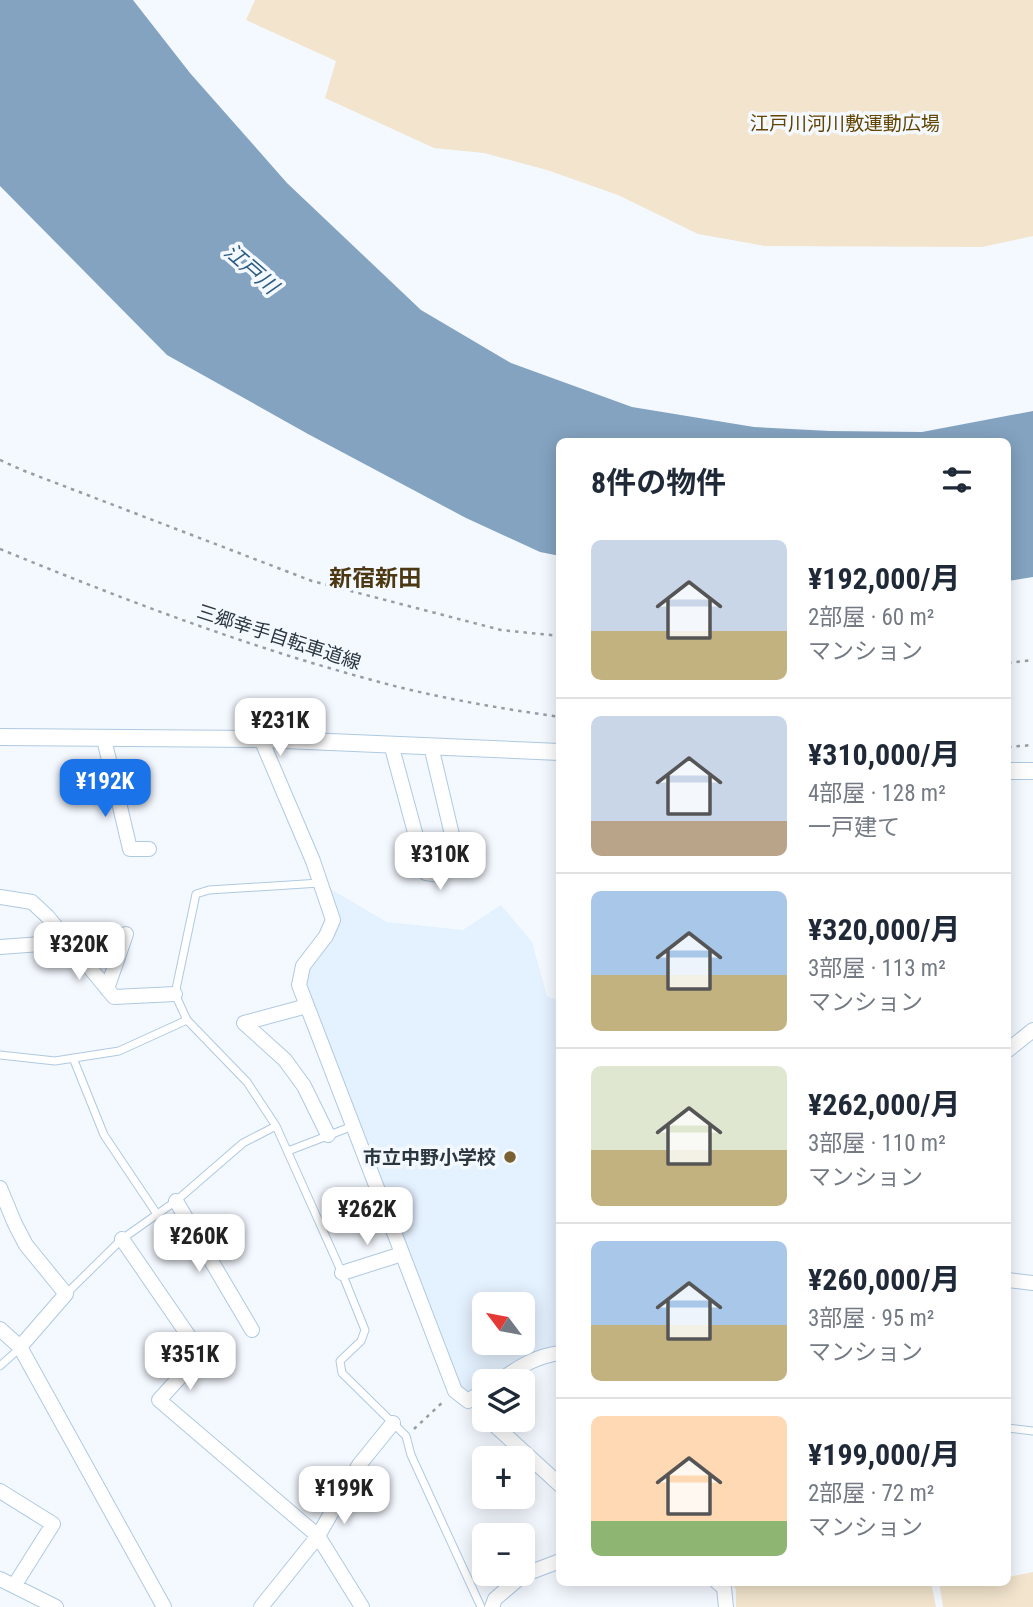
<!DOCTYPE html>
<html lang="ja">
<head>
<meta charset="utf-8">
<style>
	body { margin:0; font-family:"Roboto Condensed","Noto Sans JP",sans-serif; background:#f2f2f3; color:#1f2937; height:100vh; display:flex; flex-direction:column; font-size:26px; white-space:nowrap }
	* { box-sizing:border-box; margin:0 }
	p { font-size:23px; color:#747a83 }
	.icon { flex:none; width:38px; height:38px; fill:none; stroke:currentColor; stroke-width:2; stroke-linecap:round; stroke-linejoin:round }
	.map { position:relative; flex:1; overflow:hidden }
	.sheet { position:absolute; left:556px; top:438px; width:455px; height:1148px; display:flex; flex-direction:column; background:#fff; border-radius:10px; box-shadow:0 4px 18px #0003 }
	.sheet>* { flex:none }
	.needle { width:46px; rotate:302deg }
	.fabs { position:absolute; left:472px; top:1292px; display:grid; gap:14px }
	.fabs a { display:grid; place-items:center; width:63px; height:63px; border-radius:10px; background:#fff; box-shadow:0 4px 18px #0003; font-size:35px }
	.price { position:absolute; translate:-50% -60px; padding:0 16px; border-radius:14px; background:#fff; color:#222; font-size:23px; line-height:46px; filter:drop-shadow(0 2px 4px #0008) }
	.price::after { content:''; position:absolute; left:50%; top:42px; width:21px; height:16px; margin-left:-10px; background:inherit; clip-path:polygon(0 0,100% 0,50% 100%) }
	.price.selected { background:#1a73e8; color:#fff }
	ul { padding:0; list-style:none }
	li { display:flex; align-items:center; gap:21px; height:175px; padding:0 35px }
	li+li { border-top:2px solid #e0e1e3 }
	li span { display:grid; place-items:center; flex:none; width:196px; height:140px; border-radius:10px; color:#555 }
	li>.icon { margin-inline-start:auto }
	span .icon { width:84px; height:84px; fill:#fffc; stroke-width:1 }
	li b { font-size:30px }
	h2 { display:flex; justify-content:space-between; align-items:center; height:84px; padding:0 35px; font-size:30px }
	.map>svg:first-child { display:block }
	.built { fill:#e4f1fe; fill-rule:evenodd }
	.green { fill:#f2e4cd }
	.water { fill:#84a3c0 }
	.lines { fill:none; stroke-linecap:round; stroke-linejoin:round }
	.service-casing { stroke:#afc9e2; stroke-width:9 }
	.minor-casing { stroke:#afc9e2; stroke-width:16 }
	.tertiary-casing { stroke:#afc9e2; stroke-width:18 }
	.path { stroke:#969ea5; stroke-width:2.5; stroke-dasharray:3.5 5; stroke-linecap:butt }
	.service { stroke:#fff; stroke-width:7 }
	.minor { stroke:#fff; stroke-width:14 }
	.tertiary { stroke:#fff; stroke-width:16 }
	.poi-dot { fill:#7a6132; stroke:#f4f9ff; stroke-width:2.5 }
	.labels { text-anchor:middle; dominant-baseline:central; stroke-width:7; stroke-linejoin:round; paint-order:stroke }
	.park-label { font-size:19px; fill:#624500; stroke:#f4f9ff }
	.street-label { font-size:19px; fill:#2b363f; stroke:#f4f9ff }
	.poi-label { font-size:19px; font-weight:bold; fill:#2b363f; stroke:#f4f9ff; text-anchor:end }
	.water-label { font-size:21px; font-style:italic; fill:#2a5982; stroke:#f4f9ff }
	.quarter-label { font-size:23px; font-weight:bold; fill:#4c3812; stroke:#f4f9ff }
</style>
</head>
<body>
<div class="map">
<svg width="1033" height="1607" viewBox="0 0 1033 1607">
	<rect width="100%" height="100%" fill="#f4f9ff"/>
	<path class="built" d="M320,883L387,922L463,930L501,905L532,942L547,996L560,1001V1353L499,1381H485V1390L468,1401L455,1391L299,985L333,920ZM485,1304H523V1342H485Z"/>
	<path class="green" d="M255,0H1033V236L982,247L765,246L698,234L618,195L547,170L484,153L434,148L325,98L336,61L246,20Z
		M1033,1572V1607H943L939,1582H1008V1577Z
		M729,1582H931L936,1607H736V1589Z"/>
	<path class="water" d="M0,0H133L190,73L287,183L421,310L511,363L632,407L754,427L830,431L922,432L1033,411V577L1008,581V441H560V556L540,552L466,518L308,434L167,355L0,186Z"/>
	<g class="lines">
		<defs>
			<path id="service" d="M187,1020L175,994L196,894L209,890L320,883
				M0,1055L55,1061L119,1051L187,1020L247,1082L276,1126L342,1273L365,1330L361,1341L340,1361L342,1373L406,1436L411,1455L481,1607
				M73,1058L104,1135L157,1214
				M288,1151L353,1126
				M66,1294L122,1239L176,1201L243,1143L276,1126
				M0,1366L20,1348
				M1008,1428L1033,1431"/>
			<path id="minor" d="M104,739L130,849H149
				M261,739L313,861L333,920L326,936L303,966L299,985L455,1391L468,1401L485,1390
				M391,744L426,873L440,875L457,856L431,746
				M0,897L32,902L47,916L114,997L175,994
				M0,947L68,942
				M107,989L126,934
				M307,1006L244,1023L285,1060L304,1086L328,1135
				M1008,1050L1033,1030
				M0,1188L15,1224L26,1245L66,1294L20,1347
				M176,1201L252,1330
				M122,1239L201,1354L159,1400L318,1536L362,1607
				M342,1273L402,1254
				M1008,1280L1033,1283
				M0,1329L20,1347L164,1607
				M499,1381C519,1367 536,1356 560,1353
				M488,1419L560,1485
				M0,1491L53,1524L14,1586
				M0,1579L56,1607
				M717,1582L724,1588L726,1607
				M261,1607L318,1536L359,1465L393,1423
				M492,1607L495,1599L523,1575L560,1561"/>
			<path id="tertiary" d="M0,737L261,739L560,752
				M1008,771H1033"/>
		</defs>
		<use href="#service" class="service-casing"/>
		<use href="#minor" class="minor-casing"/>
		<use href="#tertiary" class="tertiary-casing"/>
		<path class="path" d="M0,460L22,470L312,581L501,630L560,636
			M0,549C122,599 245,646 372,680C433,697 497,708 560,717
			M1008,663L1033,660
			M1008,747L1033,745
			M414,1429L445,1400"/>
		<use href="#service" class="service"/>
		<use href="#minor" class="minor"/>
		<use href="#tertiary" class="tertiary"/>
	</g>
	<circle class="poi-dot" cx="510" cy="1157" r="7"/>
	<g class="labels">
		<g class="park-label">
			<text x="845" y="123">江戸川河川敷運動広場</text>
		</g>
		<g class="street-label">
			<text transform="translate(279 637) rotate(18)">三郷幸手自転車道線</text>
		</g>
		<g class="poi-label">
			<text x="496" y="1157">市立中野小学校</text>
		</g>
		<g class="water-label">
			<text transform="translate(251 269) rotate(41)">江戸川</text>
		</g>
		<g class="quarter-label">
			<text x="375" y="578">新宿新田</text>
		</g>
	</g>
</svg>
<div class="fabs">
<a><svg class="needle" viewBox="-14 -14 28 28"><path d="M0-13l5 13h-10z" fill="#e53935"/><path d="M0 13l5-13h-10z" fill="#747a83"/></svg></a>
<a><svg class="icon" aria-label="layers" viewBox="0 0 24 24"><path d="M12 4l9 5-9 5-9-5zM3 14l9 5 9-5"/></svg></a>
<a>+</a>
<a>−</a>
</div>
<b class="price" style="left:280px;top:758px">¥231K</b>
<b class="price selected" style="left:105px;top:819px">¥192K</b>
<b class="price" style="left:440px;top:892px">¥310K</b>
<b class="price" style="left:79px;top:982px">¥320K</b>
<b class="price" style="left:367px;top:1247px">¥262K</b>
<b class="price" style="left:199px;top:1274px">¥260K</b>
<b class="price" style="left:190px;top:1392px">¥351K</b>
<b class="price" style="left:344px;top:1526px">¥199K</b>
<section class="sheet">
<h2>8件の物件<svg class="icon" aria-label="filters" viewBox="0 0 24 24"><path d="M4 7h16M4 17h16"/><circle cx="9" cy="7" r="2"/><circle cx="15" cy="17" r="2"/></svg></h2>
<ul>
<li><span style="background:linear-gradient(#c9d6e8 65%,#c2b280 0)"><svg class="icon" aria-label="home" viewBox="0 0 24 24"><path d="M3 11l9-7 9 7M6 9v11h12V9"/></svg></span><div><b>¥192,000/月</b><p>2部屋 · 60 m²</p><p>マンション</p></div></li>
<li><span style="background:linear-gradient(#c9d6e8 75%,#b9a48a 0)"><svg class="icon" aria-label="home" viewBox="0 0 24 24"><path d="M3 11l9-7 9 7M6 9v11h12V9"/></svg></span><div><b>¥310,000/月</b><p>4部屋 · 128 m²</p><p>一戸建て</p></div></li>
<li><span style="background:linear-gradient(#a9c7e8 60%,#c2b280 0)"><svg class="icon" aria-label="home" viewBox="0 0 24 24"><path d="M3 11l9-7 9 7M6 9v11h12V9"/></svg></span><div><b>¥320,000/月</b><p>3部屋 · 113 m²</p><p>マンション</p></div></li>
<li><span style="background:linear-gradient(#dfe7d0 60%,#c2b280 0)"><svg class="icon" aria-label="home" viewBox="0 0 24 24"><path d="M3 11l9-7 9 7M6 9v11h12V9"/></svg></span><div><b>¥262,000/月</b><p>3部屋 · 110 m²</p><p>マンション</p></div></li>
<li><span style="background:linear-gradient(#a9c7e8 60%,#c2b280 0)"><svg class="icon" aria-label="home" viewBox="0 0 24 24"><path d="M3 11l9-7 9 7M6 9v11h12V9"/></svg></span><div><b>¥260,000/月</b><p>3部屋 · 95 m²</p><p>マンション</p></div></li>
<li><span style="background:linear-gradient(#ffd9b3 75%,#8fb573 0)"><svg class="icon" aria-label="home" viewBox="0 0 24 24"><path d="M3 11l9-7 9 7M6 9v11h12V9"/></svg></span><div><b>¥199,000/月</b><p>2部屋 · 72 m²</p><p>マンション</p></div></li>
</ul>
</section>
</div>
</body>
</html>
